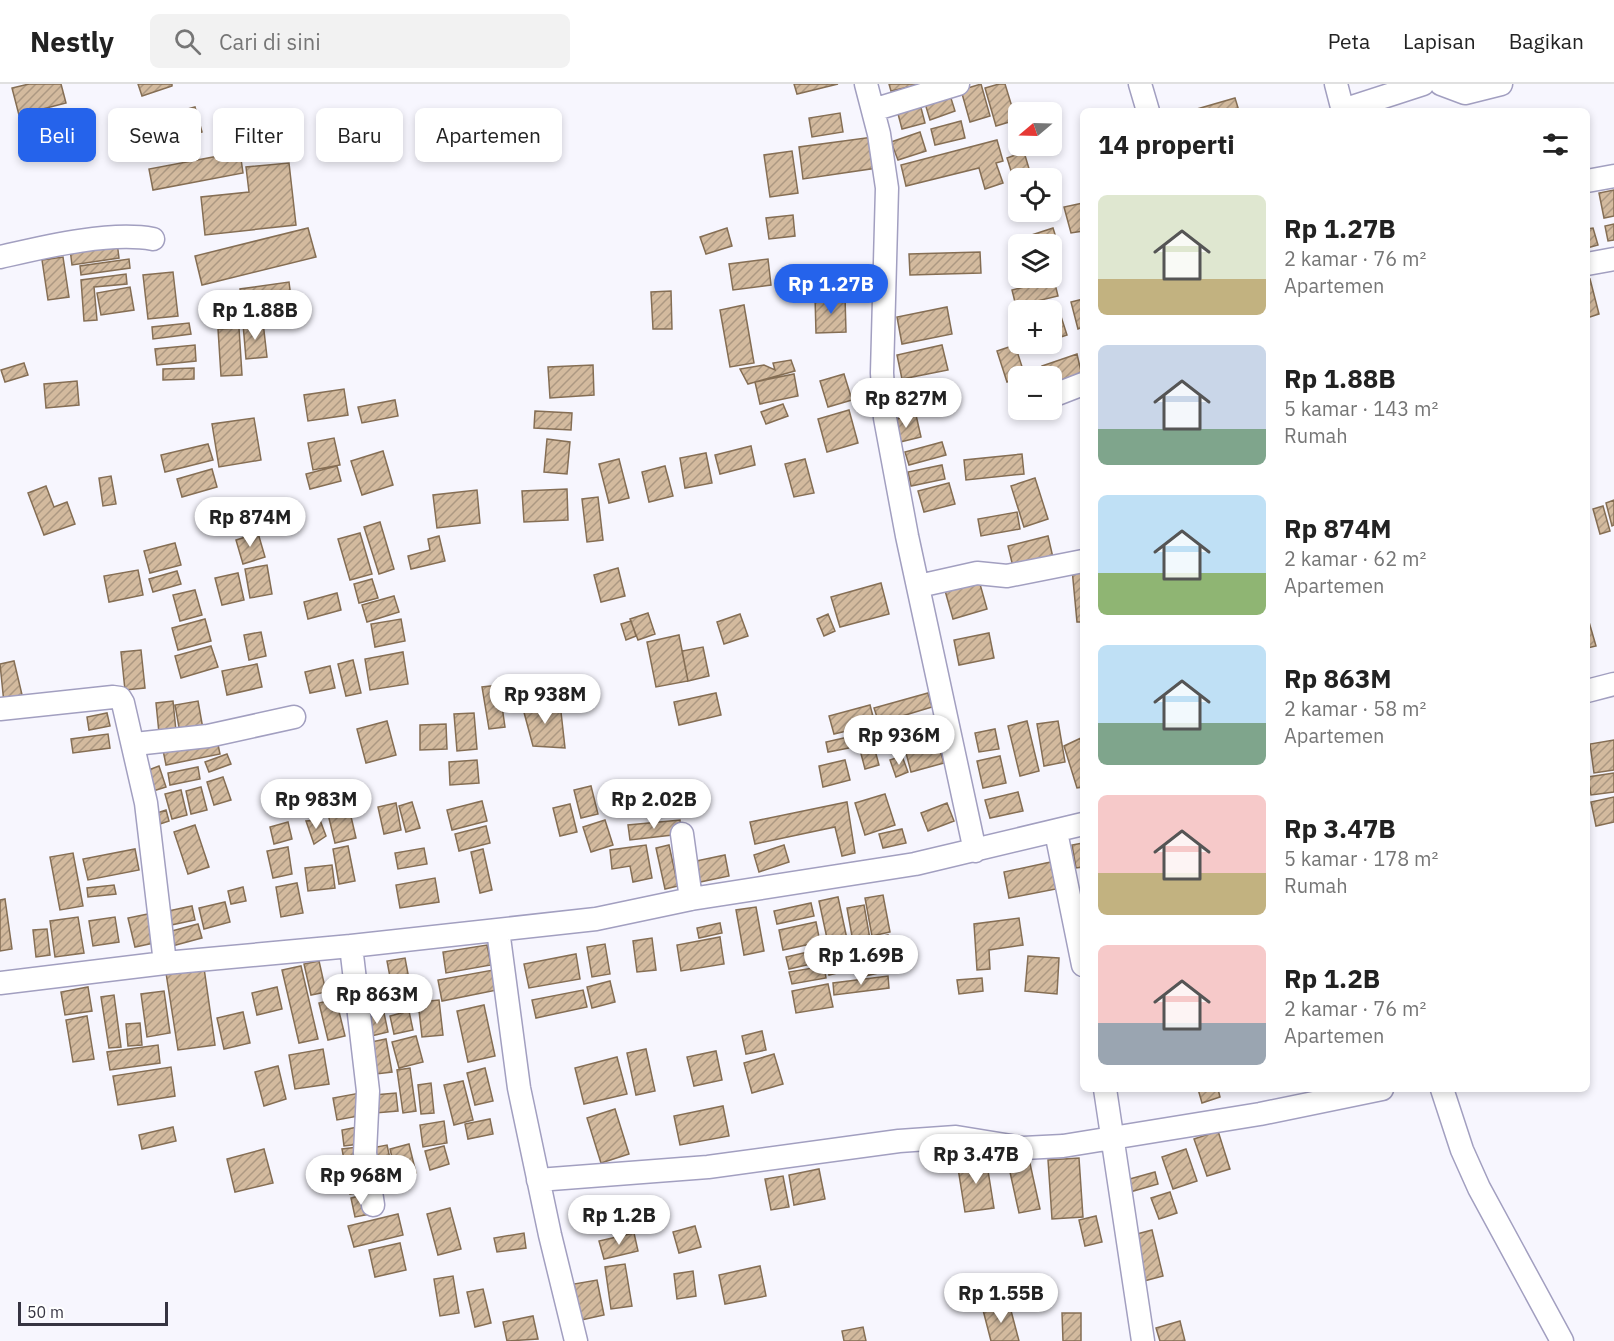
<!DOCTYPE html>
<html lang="id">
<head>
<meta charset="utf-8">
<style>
	body { margin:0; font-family:"IBM Plex Sans",sans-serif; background:#f2f2f2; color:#222; height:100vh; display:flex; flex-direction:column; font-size:22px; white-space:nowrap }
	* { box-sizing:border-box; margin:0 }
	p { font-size:20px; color:#767676 }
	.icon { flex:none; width:33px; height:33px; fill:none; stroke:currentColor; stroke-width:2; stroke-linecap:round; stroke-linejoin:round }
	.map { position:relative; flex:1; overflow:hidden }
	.side { position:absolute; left:1080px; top:24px; width:510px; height:984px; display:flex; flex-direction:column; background:#fff; border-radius:9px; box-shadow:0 3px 9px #0003 }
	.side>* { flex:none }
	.top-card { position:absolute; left:18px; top:24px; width:570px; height:54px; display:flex; gap:12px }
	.needle { width:39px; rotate:251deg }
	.tools { position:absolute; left:1008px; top:18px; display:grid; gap:12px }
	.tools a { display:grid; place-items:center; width:54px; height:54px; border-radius:9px; background:#fff; box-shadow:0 3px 9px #0003; font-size:30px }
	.scale { position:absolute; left:18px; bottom:15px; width:150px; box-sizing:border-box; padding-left:6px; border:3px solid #363442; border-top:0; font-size:16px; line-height:21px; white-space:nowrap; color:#363442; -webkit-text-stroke:4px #fff; paint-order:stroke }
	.price { position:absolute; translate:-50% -51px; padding:0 14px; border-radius:21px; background:#fff; color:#222; font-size:20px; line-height:39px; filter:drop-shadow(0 2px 3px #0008) }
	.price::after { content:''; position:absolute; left:50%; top:36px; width:18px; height:14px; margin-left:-9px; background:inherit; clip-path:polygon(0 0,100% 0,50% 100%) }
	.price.on { background:#2563eb; color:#fff }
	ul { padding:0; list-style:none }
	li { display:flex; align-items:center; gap:18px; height:150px; padding:0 18px }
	li span { display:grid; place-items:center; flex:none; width:168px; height:120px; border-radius:9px; color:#555 }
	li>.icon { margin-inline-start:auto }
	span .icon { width:72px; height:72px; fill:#fffc; stroke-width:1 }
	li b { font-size:26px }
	h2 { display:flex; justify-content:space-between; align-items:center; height:72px; padding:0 18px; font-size:26px }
	.tag { padding:0 21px; border-radius:9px; background:#fff; box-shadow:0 3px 9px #0003; font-size:21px; line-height:54px }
	.tag.on { background:#2563eb; color:#fff }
	header { display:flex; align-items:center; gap:36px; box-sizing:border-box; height:84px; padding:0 30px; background:#fff; border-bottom:2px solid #e0e0e0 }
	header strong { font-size:28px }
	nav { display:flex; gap:33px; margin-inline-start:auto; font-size:21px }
	.search { width:420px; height:54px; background:#f2f2f2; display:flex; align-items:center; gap:15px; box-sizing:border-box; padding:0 21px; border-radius:9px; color:#767676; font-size:22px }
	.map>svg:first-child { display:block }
	.building { fill:url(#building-hatch); stroke:#856e54; stroke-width:1.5 }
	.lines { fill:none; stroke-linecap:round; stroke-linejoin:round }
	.minor-casing { stroke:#a29fc0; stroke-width:25 }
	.minor { stroke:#fff; stroke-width:22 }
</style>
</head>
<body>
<header>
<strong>Nestly</strong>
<div class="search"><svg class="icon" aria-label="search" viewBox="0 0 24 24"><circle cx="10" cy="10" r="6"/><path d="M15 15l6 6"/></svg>Cari di sini</div>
<nav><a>Peta</a><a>Lapisan</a><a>Bagikan</a></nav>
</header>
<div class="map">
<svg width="1614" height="1257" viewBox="0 0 1614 1257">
	<defs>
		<pattern id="building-hatch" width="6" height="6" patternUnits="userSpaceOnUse" patternTransform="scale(1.5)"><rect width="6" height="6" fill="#d3ba9e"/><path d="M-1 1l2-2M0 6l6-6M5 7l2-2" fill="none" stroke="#ac9882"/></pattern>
	</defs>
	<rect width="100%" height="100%" fill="#f7f6fe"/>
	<path class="building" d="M29,0H61L66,19L19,31L12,4Z
		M138,0H172V2L142,12Z
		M794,0H838L797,10Z
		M889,0H922L891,7Z
		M981,0L990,32L970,38L961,6Z
		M999,0H1005L1016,36L996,42L985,4Z
		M949,8L955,27L930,36L924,16Z
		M1235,14L1239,27H1190Z
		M920,20L925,39L902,45L897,26Z
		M195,23L202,48L159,60L152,35Z
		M840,29L843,48L812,53L809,34Z
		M961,37L965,54L935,61L931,45Z
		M920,48L926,67L898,76L891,58Z
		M873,53L877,84L803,95L799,63Z
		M997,56L1003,77L996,79L1003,99L985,105L979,84L906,102L901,81Z
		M792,67L798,109L770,113L764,71Z
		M240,68L243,89L153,106L149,85Z
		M1024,68L1030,88L1013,93L1007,74Z
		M289,79L296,141L205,151L201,113L249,108L246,83Z
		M1614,106V132L1604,134L1599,109Z
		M1083,119V147L1071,149L1064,123Z
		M793,131L795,152L769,155L766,134Z
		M1614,140V156L1608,157L1605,142Z
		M308,144L316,173L202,201L195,172Z
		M727,144L732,162L706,170L700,153Z
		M1053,144L1058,160H1018V165L1016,156Z
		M1593,144L1598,161L1587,164V145Z
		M117,158L119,174L72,181L70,165Z
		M980,168L981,189L910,191L909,170Z
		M63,173L69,213L48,216L42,176Z
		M129,175L130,184L81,191L80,182Z
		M768,175L771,201L733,206L729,180Z
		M173,188L178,232L148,235L143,191Z
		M126,190L127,200L94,203L97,236L84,237L81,196Z
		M848,191L849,202L816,205L814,194Z
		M1590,195L1599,230L1587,234V196Z
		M1054,196L1058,212L1016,222L1012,206Z
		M289,198L292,221L243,228L240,205Z
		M130,203L134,226L101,231L97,209Z
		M671,207L672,245H653L651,208Z
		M845,212L846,248L816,249L815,213Z
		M1083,215V243L1078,245L1071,218Z
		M1057,220L1067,251L1052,256V226H1039Z
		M744,221L754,279L730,283L720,226Z
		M947,223L952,250L902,260L897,233Z
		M263,238L267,273L246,275L243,240Z
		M189,239L191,250L153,255L152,243Z
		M239,244L242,291L221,292L218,245Z
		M195,261L196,277L157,281L155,265Z
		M942,261L948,286L902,295L897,271Z
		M1015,261L1025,292L1007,298L997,267Z
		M1077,270L1083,296L1052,307V292H1046L1042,282Z
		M791,276L795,287L748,300L740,285L764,281L775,286L773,279Z
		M24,279L28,291L5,298L1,286Z
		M593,281L594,311L550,314L548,283Z
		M194,284V295L163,296V285Z
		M794,290L798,312L760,320L755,298Z
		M844,290L852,316L828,323L820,297Z
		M77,297L79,321L46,324L44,300Z
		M344,305L348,331L308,337L304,311Z
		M395,316L398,332L362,339L358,323Z
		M783,320L788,332L766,340L761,328Z
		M849,326L858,359L827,368L818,335Z
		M535,327L572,329L571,346L534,344Z
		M916,331L921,353L896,359L891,336Z
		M254,334L261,376L219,383L212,340Z
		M334,354L340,381L313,386L308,359Z
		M547,355L570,358L567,390L544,388Z
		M942,358L946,371L909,381L905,368Z
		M208,360L213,376L165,388L161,371Z
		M751,362L755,381L720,390L715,371Z
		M383,367L393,401L362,411L351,377Z
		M706,369L712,399L685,404L680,374Z
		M1022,370L1024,390L966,396L964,376Z
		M619,375L629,414L609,419L599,380Z
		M805,375L814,409L794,413L785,380Z
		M942,381L945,395L911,402L908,388Z
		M337,382L341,397L310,405L306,390Z
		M665,382L673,412L649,418L642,388Z
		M212,385L217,403L182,413L177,395Z
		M111,392L116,420L103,422L99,394Z
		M1035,394L1048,435L1024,443L1011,402Z
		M949,399L955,420L924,428L918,407Z
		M46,402L54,423L67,418L75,440L44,451L28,409Z
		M567,405L568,436L524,438L522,407Z
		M477,406L480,439L437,444L433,411Z
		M598,413L603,456L587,458L582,415Z
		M1614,416V441L1612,442L1606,419Z
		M247,419L254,445L228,451L221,425Z
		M1603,422L1610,447L1600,450L1593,425Z
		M1017,428L1020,445L981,452L978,435Z
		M380,438L394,485L379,490L364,443Z
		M258,449L265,473L243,480L236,456Z
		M360,449L372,490L350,496L338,455Z
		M439,452L445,477L411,485L408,472L430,466L428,455Z
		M1048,452L1054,478L1014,487L1008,462Z
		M175,459L181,481L150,489L144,467Z
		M267,481L272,510L250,514L245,485Z
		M618,484L625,512L601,518L594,491Z
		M1083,484V538H1077L1072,485Z
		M138,486L143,511L109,518L104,492Z
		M177,487L181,500L153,508L149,495Z
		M238,489L244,516L222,521L215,494Z
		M978,493L987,525L953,535L944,503Z
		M372,495L378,514L359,519L354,500Z
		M881,499L889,530L840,543L831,513Z
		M195,506L202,531L180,537L173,511Z
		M337,509L341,526L308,535L304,518Z
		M394,512L399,528L367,538L362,521Z
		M648,529L655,550L638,556L630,535Z
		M740,530L748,552L724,560L717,538Z
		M828,530L835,547L824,552L817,535Z
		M1587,531L1596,562L1587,564Z
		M205,535L211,557L178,566L172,544Z
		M401,535L405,557L375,563L371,540Z
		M631,537L636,552L626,556L621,540Z
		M261,548L266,572L249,576L244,551Z
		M989,549L994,574L959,581L954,556Z
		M679,551L688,597L656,603L647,558Z
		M211,562L218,583L181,594L175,572Z
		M703,563L709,592L688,597L682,567Z
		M141,566L145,604L125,606L121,568Z
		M403,568L408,600L370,606L365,575Z
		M353,576L361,609L346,612L338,580Z
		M14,577L23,615L4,619L0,580Z
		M257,580L262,603L227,611L222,587Z
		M330,582L335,604L310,609L305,588Z
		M499,601L505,643L489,645L482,603Z
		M716,609L721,631L679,641L674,618Z
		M928,609L932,623L879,639L874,624Z
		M173,617L176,647L159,649L156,619Z
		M198,617L203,645L180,649L175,621Z
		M560,619L565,664L533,662L522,621Z
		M870,621L875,640L834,650L829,632Z
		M107,629L110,642L89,646L87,633Z
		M474,629L477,665L457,667L454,630Z
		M926,634L931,655L901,663L895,642Z
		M387,637L396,671L366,679L357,645Z
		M1027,637L1039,687L1020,692L1008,642Z
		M1058,637L1065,678L1044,682L1037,640Z
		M446,640L447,665L420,666V641Z
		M995,645L999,665L979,668L975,649Z
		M890,647L895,664L885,667L880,650Z
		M870,648L879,681L865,685L859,662L828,668L826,658Z
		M108,650L110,664L73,669L71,655Z
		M1081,654L1083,703L1077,704L1064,662Z
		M217,656L220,670L166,681L163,666Z
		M1614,656V686L1594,689L1590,660Z
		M938,660L944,679L911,688L906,669Z
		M227,670L231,680L209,688L205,678Z
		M902,672L908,688L896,693L890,676Z
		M1000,672L1006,699L983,704L977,677Z
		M477,676L479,699L450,701L449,678Z
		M845,676L850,696L823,703L819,682Z
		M159,682L166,703L153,707L146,687Z
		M198,683L200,695L170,701L168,689Z
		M1614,689V708L1591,711L1588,693Z
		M223,693L231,716L214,721L207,698Z
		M591,702L598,730L581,734L574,706Z
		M201,703L207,726L191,730L186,707Z
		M343,703L347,718L321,724L317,710Z
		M181,706L187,731L172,735L165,710Z
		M1018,708L1023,727L990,734L985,716Z
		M885,710L895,741L865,751L855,719Z
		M1614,713V738L1596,742L1591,718Z
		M482,717L487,737L452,746L447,726Z
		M412,718L420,744L406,748L399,722Z
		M847,718L855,769L842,772L835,743L755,760L750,738Z
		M396,719L401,746L384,750L378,723Z
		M947,719L954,737L928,747L921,729Z
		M570,720L577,748L560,752L553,724Z
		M349,724L356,754L335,759L328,730Z
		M166,726L169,737L157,741L154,730Z
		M320,736L326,752L314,760L306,737Z
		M605,736L613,761L591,768L583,743Z
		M680,736L681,750L630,756L628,741Z
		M288,738L292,755L274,760L270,743Z
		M195,741L209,783L188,790L174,748Z
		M486,742L490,759L459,767L455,750Z
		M902,745L906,759L883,764L879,750Z
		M1083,759V783L1076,784L1072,761Z
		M646,761L652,794L633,798L630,782L612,785L610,766Z
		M669,761L678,802L665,805L656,764Z
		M784,761L789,778L759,788L754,771Z
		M348,762L355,797L339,800L333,765Z
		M288,763L292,790L273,794L267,767Z
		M424,764L427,780L398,785L395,769Z
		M135,765L139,786L88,796L83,775Z
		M483,765L492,806L480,809L471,768Z
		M73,769L83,822L60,826L50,773Z
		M725,771L729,792L700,798L696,777Z
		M1051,778L1056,805L1009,814L1004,788Z
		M332,781L335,804L308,807L305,784Z
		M435,794L439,818L400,824L396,801Z
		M297,799L303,829L281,833L276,803Z
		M114,801L116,810L88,813L87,804Z
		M243,803L246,817L231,820L228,807Z
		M883,811L890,848L872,852L865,814Z
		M838,813L847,855L828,859L819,817Z
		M5,815L12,865L0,867V816Z
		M225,818L230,838L204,845L199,824Z
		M811,819L814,832L777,840L774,827Z
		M864,821L870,855L853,858L847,824Z
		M192,822L195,836L171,841L168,827Z
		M756,823L764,867L744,871L736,826Z
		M153,829L159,858L135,863L128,834Z
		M78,833L84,869L55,873L50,837Z
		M115,833L119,858L93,862L89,837Z
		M1019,834L1023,861L989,866L990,885L977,886L974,840Z
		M816,838L820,858L783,866L779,846Z
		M720,839L722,849L699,854L697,844Z
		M198,840L202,854L172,862L168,848Z
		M47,845L50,871L36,873L33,846Z
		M888,851L891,866L873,870L870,855Z
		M720,853L724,880L681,887L677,861Z
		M652,854L656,886L637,888L633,857Z
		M851,858L853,866L827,873L825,865Z
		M605,860L610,890L592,893L587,863Z
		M487,861L491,881L446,889L443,868Z
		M821,865L824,877L789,885L786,873Z
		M576,870L580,895L529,904L524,880Z
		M850,872L853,885L829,891L826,877Z
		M883,872L887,887L861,893L857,878Z
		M1028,872L1059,874L1057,910L1025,907Z
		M405,874L414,922L396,925L387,877Z
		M319,877L326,908L311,911L304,880Z
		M301,882L318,955L299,959L282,886Z
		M824,882L826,894L792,900L789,888Z
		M204,884L215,961L178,966L166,889Z
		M493,886L497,906L442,917L438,896Z
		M888,892L889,904L834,911L833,899Z
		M377,894L381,925L365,927L361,896Z
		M982,894L983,907L959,910L957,896Z
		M610,897L615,918L592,924L587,903Z
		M828,900L833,923L796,929L792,907Z
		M88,903L92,927L65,931L61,908Z
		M277,903L282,925L257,931L252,909Z
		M583,906L587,923L536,934L532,916Z
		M164,907L170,949L147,953L141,910Z
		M114,911L121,963L109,964L101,913Z
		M336,915L345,952L328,956L319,919Z
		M439,916L443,951L422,953L418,918Z
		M484,921L495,972L468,978L457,927Z
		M409,927L413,946L394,950L390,932Z
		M243,928L250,959L224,965L217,934Z
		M384,929L388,948L371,952L366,934Z
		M87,932L94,975L73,978L66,936Z
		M140,939L142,961L128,962L126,940Z
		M762,947L766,966L746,970L742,952Z
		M416,952L423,978L399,984L392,958Z
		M386,955L392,988L376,990L371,958Z
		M158,961L160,979L110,986L107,968Z
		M323,965L329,1000L295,1005L289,971Z
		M646,965L655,1007L636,1011L627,969Z
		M716,967L722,996L694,1002L687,973Z
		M774,970L783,1000L752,1009L744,979Z
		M617,973L627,1010L584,1020L575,984Z
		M278,982L286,1015L264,1022L255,988Z
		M171,983L175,1012L118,1021L113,992Z
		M410,984L416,1027L403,1029L397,986Z
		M485,984L493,1017L475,1021L467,989Z
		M463,997L473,1036L454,1041L444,1001Z
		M431,999L434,1029L421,1030L418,1001Z
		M1198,1005H1218L1220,1013L1202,1019Z
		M360,1009L364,1031L337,1036L333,1014Z
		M396,1009L398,1027L375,1029L374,1011Z
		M723,1022L729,1052L680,1061L674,1032Z
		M615,1025L629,1070L601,1079L587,1034Z
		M490,1035L493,1050L468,1055L465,1040Z
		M444,1037L447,1059L423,1063L420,1041Z
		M173,1043L176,1057L142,1065L139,1051Z
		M358,1043L360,1060L344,1062L342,1046Z
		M1218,1047L1230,1085L1207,1092L1194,1055Z
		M409,1060L416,1089L397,1094L390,1065Z
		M387,1061L396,1102L374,1106L366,1065Z
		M444,1062L449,1080L430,1086L425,1067Z
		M358,1063L366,1107L350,1110L342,1065Z
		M264,1065L273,1099L235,1108L227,1075Z
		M1186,1065L1197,1097L1173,1105L1162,1073Z
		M986,1074L994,1124L965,1128L957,1078Z
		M1079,1074L1083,1133L1052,1135L1048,1076Z
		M1029,1075L1040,1125L1019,1129L1008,1079Z
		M819,1085L825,1115L794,1121L789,1091Z
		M1155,1088L1158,1100L1130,1108L1126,1096Z
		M783,1092L789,1123L771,1126L765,1095Z
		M1170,1108L1177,1129L1159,1135L1151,1114Z
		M366,1110L371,1130L355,1133L351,1114Z
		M450,1124L461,1165L438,1171L427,1130Z
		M398,1130L403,1151L354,1163L348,1142Z
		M1096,1132L1102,1158L1085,1162L1079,1136Z
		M695,1142L701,1163L679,1169L673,1148Z
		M1152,1146L1163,1192L1144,1197L1133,1151Z
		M524,1149L526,1164L497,1168L494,1154Z
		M634,1149L638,1167L604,1175L599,1157Z
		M400,1159L406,1186L375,1193L369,1166Z
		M625,1180L632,1222L611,1225L605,1183Z
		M760,1182L766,1212L725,1220L719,1191Z
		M693,1187L696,1212L677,1215L674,1190Z
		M453,1192L459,1229L440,1232L434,1195Z
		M597,1196L604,1231L581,1236L574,1200Z
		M483,1205L491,1239L475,1243L467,1208Z
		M1009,1219L1019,1257H991L983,1226Z
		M1062,1229H1081V1257H1063Z
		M533,1232L538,1255L507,1257L503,1238Z
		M1180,1237L1185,1257H1160L1156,1244Z
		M863,1243L866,1257H844L842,1247Z"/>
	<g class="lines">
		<defs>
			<path id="minor" d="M866,0L879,50L887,104L882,289L885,334L907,452L975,767
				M1140,0L1148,27
				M1336,0L1343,27
				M1441,0L1465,9L1501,0
				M873,26L958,0
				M1343,26L1423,0
				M1587,97L1614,92
				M0,173C44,163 109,147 153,155
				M1587,180L1614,175
				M1052,312L1083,300
				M919,502L977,489L1007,492L1083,477
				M1587,607L1614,600
				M0,625L113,613L120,614L123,619L146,719L165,879
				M135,660L208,652L294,633
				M1056,748L1083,881
				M682,750L691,815
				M498,846L519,1004L550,1151L576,1257
				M351,862L368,1007L365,1069L373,1121
				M0,899L165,879L351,862L596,835L691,815L915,780L1083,740
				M1105,1005L1143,1257
				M1442,1005L1462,1066L1479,1104L1562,1257
				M538,1096L708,1083L899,1057L956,1053L1023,1064L1063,1062L1260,1030L1382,1005"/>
		</defs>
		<use href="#minor" class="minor-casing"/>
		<use href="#minor" class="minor"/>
	</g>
</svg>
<div class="tools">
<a><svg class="needle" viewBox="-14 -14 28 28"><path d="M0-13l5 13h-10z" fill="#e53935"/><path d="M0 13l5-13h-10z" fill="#767676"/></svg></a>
<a><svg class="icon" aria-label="locate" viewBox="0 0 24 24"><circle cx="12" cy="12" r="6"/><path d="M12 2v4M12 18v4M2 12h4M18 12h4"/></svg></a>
<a><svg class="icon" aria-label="layers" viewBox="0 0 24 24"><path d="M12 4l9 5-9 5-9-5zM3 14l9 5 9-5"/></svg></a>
<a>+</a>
<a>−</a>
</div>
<div class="scale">50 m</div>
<b class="price on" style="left:831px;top:231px">Rp 1.27B</b>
<b class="price" style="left:255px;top:257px">Rp 1.88B</b>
<b class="price" style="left:906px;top:345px">Rp 827M</b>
<b class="price" style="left:250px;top:464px">Rp 874M</b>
<b class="price" style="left:545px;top:641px">Rp 938M</b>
<b class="price" style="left:899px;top:682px">Rp 936M</b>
<b class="price" style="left:316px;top:746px">Rp 983M</b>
<b class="price" style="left:654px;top:746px">Rp 2.02B</b>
<b class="price" style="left:861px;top:902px">Rp 1.69B</b>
<b class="price" style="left:377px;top:941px">Rp 863M</b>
<b class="price" style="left:976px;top:1101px">Rp 3.47B</b>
<b class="price" style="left:361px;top:1122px">Rp 968M</b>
<b class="price" style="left:619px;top:1162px">Rp 1.2B</b>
<b class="price" style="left:1001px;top:1240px">Rp 1.55B</b>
<div class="top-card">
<a class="tag on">Beli</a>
<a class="tag">Sewa</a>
<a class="tag">Filter</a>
<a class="tag">Baru</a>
<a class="tag">Apartemen</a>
</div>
<section class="side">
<h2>14 properti<svg class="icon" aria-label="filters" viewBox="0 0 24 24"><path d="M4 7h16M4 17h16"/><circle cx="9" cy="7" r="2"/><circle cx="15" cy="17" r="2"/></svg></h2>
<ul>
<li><span style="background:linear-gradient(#dfe7d0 70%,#c2b280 0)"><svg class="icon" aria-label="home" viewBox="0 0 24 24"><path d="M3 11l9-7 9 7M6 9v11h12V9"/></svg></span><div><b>Rp 1.27B</b><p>2 kamar · 76 m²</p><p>Apartemen</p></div></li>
<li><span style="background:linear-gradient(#c9d6e8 70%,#7fa58c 0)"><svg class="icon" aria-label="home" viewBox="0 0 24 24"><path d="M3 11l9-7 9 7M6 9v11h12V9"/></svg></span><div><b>Rp 1.88B</b><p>5 kamar · 143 m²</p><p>Rumah</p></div></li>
<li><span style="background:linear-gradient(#bfe0f5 65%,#8fb573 0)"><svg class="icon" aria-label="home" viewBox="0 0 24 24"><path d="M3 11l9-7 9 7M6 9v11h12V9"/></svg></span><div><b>Rp 874M</b><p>2 kamar · 62 m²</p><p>Apartemen</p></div></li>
<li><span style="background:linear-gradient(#bfe0f5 65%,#7fa58c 0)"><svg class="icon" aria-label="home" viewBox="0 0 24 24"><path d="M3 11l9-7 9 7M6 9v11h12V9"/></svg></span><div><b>Rp 863M</b><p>2 kamar · 58 m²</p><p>Apartemen</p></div></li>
<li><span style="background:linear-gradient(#f6c9c9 65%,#c2b280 0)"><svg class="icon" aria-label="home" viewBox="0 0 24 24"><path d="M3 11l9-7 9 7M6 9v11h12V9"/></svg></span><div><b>Rp 3.47B</b><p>5 kamar · 178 m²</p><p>Rumah</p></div></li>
<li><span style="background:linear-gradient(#f6c9c9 65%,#9aa5b1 0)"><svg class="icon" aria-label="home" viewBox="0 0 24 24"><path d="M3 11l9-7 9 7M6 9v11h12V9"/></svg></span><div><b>Rp 1.2B</b><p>2 kamar · 76 m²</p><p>Apartemen</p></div></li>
</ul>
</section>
</div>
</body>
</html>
